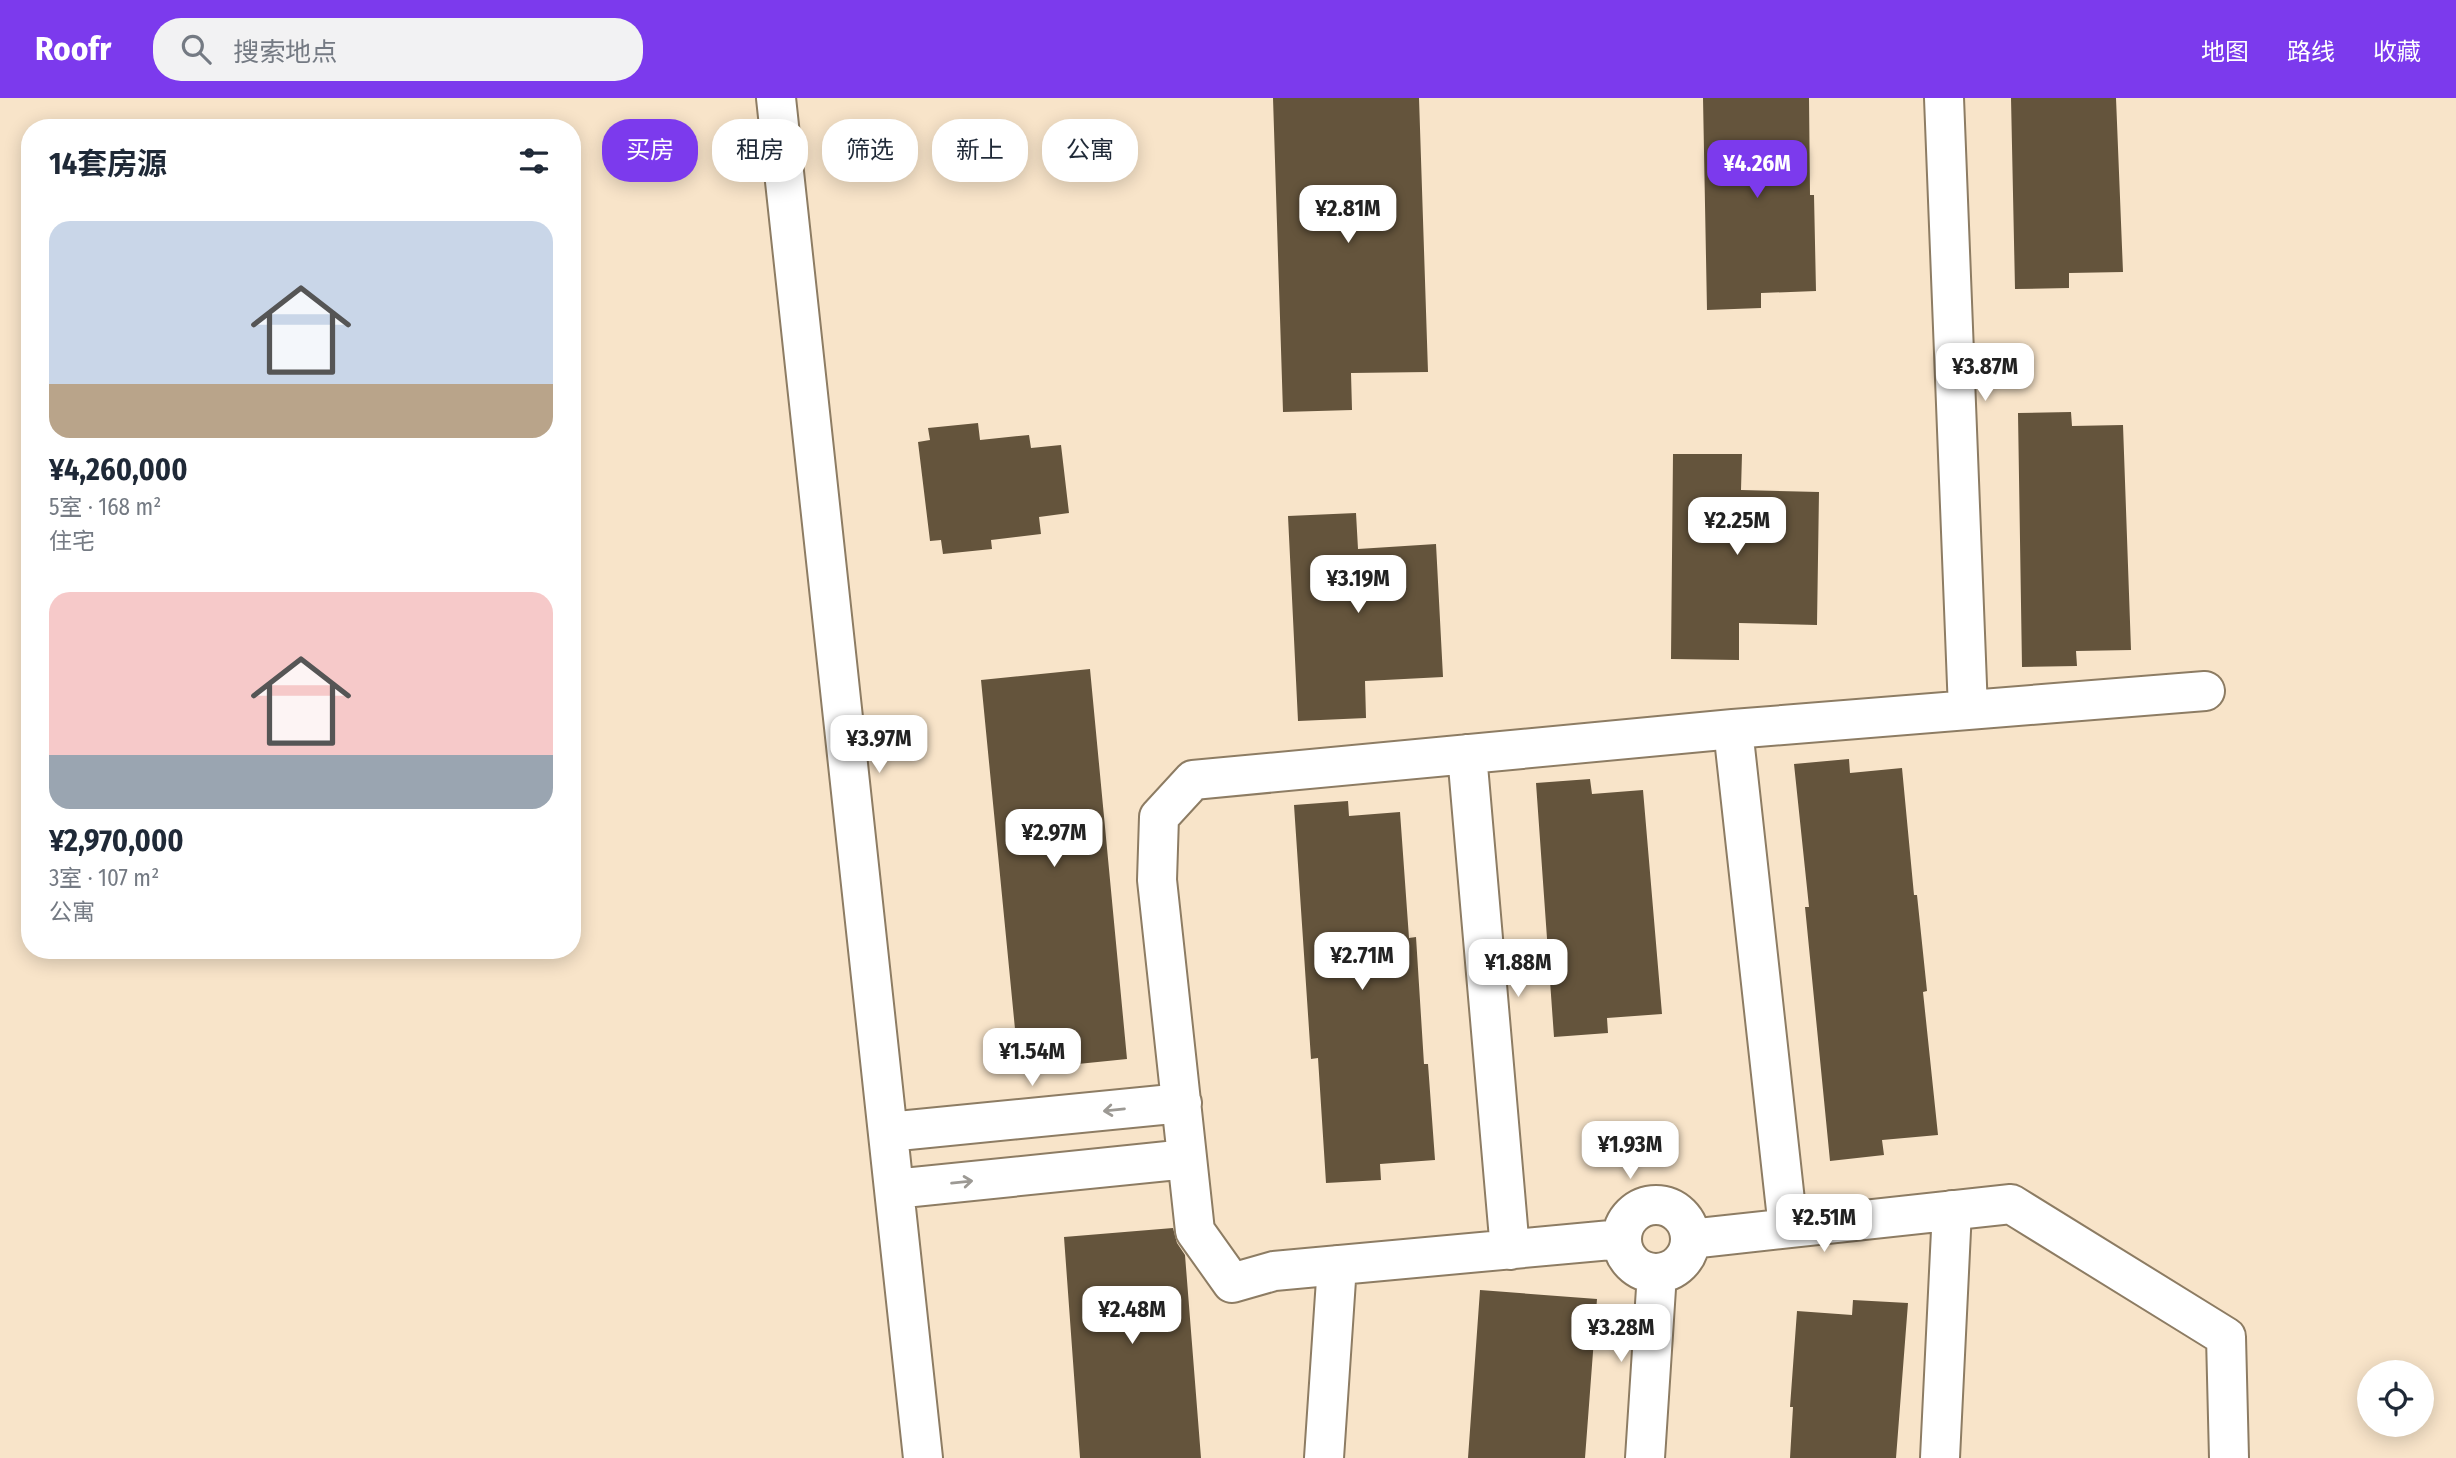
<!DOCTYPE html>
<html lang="zh">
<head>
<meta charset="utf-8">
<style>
	body { margin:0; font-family:"Fira Sans Condensed","Noto Sans SC",sans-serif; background:#f2f2f3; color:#1f2937; height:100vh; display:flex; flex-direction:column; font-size:26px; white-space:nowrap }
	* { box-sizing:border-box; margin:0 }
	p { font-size:23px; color:#747a83 }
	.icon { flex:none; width:38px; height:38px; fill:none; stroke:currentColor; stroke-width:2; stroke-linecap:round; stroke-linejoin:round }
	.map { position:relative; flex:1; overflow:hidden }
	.side { position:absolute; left:21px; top:21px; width:560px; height:840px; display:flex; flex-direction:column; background:#fff; border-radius:28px; box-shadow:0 4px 18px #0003 }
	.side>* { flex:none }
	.top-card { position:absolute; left:602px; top:21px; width:665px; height:63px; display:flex; gap:14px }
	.tools { position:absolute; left:2357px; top:1262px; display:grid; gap:14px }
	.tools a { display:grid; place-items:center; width:77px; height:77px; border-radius:50%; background:#fff; box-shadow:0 4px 18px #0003; font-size:35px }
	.price { position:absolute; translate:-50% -60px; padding:0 16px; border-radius:14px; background:#fff; color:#222; font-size:23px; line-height:46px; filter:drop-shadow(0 2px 4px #0008) }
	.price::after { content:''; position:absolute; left:50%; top:42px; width:21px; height:16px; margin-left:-10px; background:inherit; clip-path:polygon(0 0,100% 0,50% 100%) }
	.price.on { background:#7c3aed; color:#fff }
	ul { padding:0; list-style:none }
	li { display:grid; align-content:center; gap:14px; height:371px; padding:0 28px }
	li span { display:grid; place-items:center; height:217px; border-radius:21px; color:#555 }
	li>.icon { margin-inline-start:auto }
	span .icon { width:126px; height:126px; fill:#fffc; stroke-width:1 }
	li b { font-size:30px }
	h2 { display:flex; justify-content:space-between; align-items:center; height:84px; padding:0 28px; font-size:30px }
	.pill { padding:0 24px; border-radius:28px; background:#fff; box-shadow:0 4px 18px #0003; font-size:24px; line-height:63px }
	.pill.on { background:#7c3aed; color:#fff }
	header { display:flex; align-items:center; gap:42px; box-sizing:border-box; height:98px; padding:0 35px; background:#7c3aed; color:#fff }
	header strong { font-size:33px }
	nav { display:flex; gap:38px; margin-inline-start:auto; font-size:24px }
	.search { width:490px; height:63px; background:#f2f2f3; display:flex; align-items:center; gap:18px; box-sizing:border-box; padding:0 24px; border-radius:28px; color:#747a83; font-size:26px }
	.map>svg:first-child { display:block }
	.building { fill:#64543c }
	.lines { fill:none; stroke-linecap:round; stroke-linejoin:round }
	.minor-casing { stroke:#8d7c63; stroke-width:42 }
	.minor { stroke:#fff; stroke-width:38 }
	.oneway { stroke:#9c9994 }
</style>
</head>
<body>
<header>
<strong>Roofr</strong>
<div class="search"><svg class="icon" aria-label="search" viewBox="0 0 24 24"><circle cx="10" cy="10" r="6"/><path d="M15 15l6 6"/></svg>搜索地点</div>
<nav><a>地图</a><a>路线</a><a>收藏</a></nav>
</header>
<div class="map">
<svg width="2456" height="1360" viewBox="0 0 2456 1360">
	<rect width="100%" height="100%" fill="#f8e4c9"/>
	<path class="building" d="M1273,0H1419L1428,274L1351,275L1352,312L1283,314Z
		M1703,0H1809L1810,97H1814L1816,193L1761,195V210L1707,212Z
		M2011,0H2116L2123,174L2069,175V190L2015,191Z
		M2071,314L2072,328L2123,327L2131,552L2076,553L2077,568L2022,569L2018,315Z
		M978,325L980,342L1029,337L1031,350L1061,347L1069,415L1039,419L1041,436L991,442L992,451L943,456L941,442L930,443L918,344L930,342L928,330Z
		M1673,356H1742L1741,392L1819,394L1817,527L1739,525V562L1671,561Z
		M1356,415L1358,451L1436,446L1443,579L1365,583L1366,620L1298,623L1288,418Z
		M1090,571L1127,961L1019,972L981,582Z
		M1849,661L1850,675L1902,670L1914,797H1917L1927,893L1923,894L1938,1037L1882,1042L1884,1057L1830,1063L1805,809H1809L1794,666Z
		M1590,681L1592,696L1643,692L1662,916L1607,920L1608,935L1554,939L1536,685Z
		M1348,703L1349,718L1400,714L1409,840L1416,839L1424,966H1428L1435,1062L1380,1066L1381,1082L1326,1085L1318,960L1311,961L1294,707Z
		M1173,1130L1177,1145L1185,1157L1201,1360H1080L1064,1139Z
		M1480,1192L1597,1201L1585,1360H1468Z
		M1853,1202L1908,1205L1896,1360H1790L1793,1309H1790L1797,1213L1852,1217Z"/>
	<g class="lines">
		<defs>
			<path id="minor" d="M776,0L923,1360
				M1944,0L1968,612
				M1733,631L2205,593
				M1467,656L1510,1152
				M888,1034L1182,1005
				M894,1091L1187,1061
				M1622 1141a34 34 0 1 1 68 0a34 34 0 1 1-68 0Z
				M1622,1141L1274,1173L1232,1185L1195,1133L1157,782L1159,719L1193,682L1733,631L1788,1130
				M1690,1141L2011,1106L2226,1239L2229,1360
				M1324,1360L1337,1167
				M1645,1360L1657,1175
				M1940,1360L1952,1112"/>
		</defs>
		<use href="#minor" class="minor-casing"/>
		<use href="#minor" class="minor"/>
	</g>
	<defs><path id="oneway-shaft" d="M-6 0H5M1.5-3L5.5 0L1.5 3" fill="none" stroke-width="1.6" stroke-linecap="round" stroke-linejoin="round" transform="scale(1.75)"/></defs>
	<g class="oneway">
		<use href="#oneway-shaft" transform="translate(1114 1012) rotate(174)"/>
		<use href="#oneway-shaft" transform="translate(962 1084) rotate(-6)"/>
	</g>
</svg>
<div class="tools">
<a><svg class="icon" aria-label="locate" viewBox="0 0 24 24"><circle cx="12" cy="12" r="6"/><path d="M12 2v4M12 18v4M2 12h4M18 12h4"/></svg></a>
</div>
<b class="price on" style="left:1757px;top:102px">¥4.26M</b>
<b class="price" style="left:1348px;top:147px">¥2.81M</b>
<b class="price" style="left:1985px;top:305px">¥3.87M</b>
<b class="price" style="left:1737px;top:459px">¥2.25M</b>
<b class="price" style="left:1358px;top:517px">¥3.19M</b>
<b class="price" style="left:879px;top:677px">¥3.97M</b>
<b class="price" style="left:1054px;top:771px">¥2.97M</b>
<b class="price" style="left:1362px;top:894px">¥2.71M</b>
<b class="price" style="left:1518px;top:901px">¥1.88M</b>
<b class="price" style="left:1032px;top:990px">¥1.54M</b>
<b class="price" style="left:1630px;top:1083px">¥1.93M</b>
<b class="price" style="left:1824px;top:1156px">¥2.51M</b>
<b class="price" style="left:1132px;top:1248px">¥2.48M</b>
<b class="price" style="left:1621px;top:1266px">¥3.28M</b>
<div class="top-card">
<a class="pill on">买房</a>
<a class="pill">租房</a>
<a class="pill">筛选</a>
<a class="pill">新上</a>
<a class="pill">公寓</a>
</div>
<section class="side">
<h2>14套房源<svg class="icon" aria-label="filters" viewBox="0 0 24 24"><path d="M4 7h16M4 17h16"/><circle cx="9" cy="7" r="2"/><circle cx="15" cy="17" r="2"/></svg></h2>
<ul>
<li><span style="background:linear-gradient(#c9d6e8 75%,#b9a48a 0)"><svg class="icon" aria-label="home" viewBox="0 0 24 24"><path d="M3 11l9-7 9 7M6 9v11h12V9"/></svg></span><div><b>¥4,260,000</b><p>5室 · 168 m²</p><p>住宅</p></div></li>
<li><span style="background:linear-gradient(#f6c9c9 75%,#9aa5b1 0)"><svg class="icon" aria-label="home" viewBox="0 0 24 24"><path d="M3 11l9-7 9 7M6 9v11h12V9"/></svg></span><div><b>¥2,970,000</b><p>3室 · 107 m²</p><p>公寓</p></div></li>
</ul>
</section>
</div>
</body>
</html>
